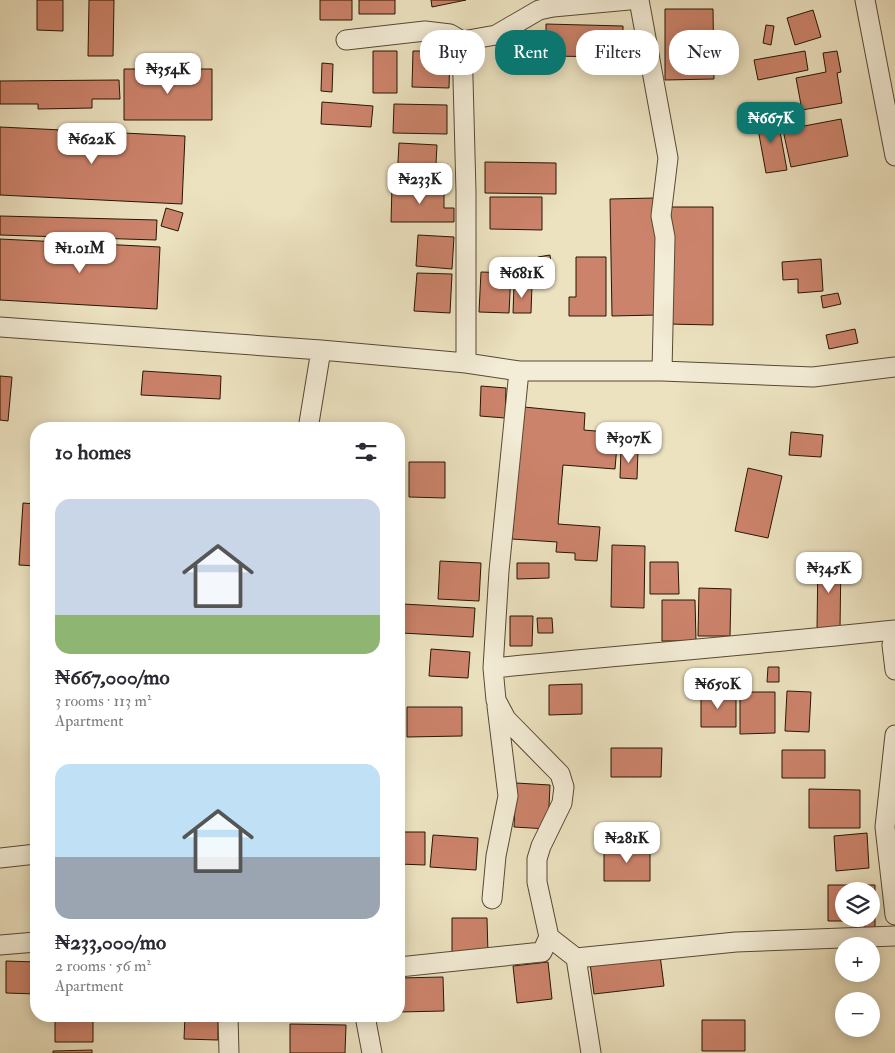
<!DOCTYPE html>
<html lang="en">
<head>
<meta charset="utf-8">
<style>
	body { margin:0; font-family:"IM FELL Double Pica",serif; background:#f2f2f3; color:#2b2b33; height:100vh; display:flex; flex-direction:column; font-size:19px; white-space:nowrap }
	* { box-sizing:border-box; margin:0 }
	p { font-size:16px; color:#7c7c81 }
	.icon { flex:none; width:28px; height:28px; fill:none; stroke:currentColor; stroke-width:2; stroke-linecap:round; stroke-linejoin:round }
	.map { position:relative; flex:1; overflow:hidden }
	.sheet { position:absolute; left:30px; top:422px; width:375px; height:600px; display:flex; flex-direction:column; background:#fff; border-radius:20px; box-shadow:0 2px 12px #0003 }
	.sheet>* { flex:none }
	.hud { position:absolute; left:420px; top:30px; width:400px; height:45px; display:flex; gap:10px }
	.fabs { position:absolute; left:835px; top:882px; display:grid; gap:10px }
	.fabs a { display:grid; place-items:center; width:45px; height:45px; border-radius:50%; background:#fff; box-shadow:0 2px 12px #0003; font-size:25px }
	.price { position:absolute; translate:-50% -42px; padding:0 11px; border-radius:10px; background:#fff; color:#222; font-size:16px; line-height:32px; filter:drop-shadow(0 1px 2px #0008) }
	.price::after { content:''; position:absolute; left:50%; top:30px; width:15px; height:11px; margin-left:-8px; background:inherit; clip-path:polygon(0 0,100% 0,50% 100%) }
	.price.active { background:#0f766e; color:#fff }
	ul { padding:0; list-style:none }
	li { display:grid; align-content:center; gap:10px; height:265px; padding:0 25px }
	li span { display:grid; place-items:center; height:155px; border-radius:15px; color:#555 }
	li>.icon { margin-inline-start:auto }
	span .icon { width:90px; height:90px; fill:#fffc; stroke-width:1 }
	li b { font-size:21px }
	h2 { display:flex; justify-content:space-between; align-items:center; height:60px; padding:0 25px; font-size:21px }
	.chip { padding:0 18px; border-radius:20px; background:#fff; box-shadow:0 2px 12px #0003; font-size:18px; line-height:45px }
	.chip.active { background:#0f766e; color:#fff }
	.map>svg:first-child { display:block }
	.building { fill:#cc836b; stroke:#261603; fill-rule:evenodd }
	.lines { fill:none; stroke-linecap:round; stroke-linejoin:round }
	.minor-casing { stroke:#584932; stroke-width:21 }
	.minor { stroke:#f3ecd6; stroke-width:19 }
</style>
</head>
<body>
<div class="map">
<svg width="895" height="1053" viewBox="0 0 895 1053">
	<rect width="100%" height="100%" fill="#ece2c0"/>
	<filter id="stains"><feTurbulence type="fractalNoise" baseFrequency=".004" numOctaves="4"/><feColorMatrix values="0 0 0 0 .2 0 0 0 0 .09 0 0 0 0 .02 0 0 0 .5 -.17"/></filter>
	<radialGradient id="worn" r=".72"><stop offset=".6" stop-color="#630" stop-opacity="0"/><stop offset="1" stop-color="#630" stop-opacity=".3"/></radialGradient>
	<path class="building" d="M37,0H63V31L37,30Z
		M89,0H114L113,56H88Z
		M320,0H352V20H320Z
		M359,0H395V14H359Z
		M431,0H466L432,7Z
		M665,9H713L714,79L665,80Z
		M813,10L821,37L795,45L787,18Z
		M546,24L623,26V57L546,56Z
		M766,25L774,26L771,45L763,43Z
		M373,51H397V93H373Z
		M413,51H450L449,88L412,87Z
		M805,51L808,70L758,80L754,60Z
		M837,51L841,72L837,73L842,103L802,110L796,78L826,72L823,53Z
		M322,63L333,64L332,92L321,91Z
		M124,69H212V120H124Z
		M119,80L120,99H92V108L38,109V104H0V81Z
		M322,102L373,106L371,127L321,124Z
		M394,104L447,105V134L393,133Z
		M777,115L787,170L766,173L756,118Z
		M841,119L848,156L791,167L783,130Z
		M0,127L185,136L182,204L0,195Z
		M399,143L437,145L435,182L397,180Z
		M485,162L556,163V194L485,193Z
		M392,186H444V208H454V222H391Z
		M490,197H542V230L490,229Z
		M655,198L658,315L612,316L610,199Z
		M668,207H713V325L668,324Z
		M166,208L183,213L178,231L161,226Z
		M0,216L157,220L156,240L0,235Z
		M418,235L454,237L452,269L416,266Z
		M0,239L160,247L157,309L0,300Z
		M550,255L552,271L540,272L538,257Z
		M576,257H606V316H569V297H576Z
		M821,259L823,291L798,293V279L783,280L782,262Z
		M481,272L511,273L509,313L479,312Z
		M417,273L452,274L450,313L414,311Z
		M514,285H532L531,313H513Z
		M838,293L841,304L823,308L821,296Z
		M855,329L858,343L829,349L826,335Z
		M143,371L221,376L220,399L141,395Z
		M0,376L12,377L8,421L0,420Z
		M481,386L506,388L505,418L480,416Z
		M524,407L585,413L584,430L618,433L615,469L563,465L558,524L600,527L597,561L575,560V553L556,552L557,542L512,539Z
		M228,424L265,425V429H228Z
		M791,432L823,435L821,457L789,455Z
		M621,449L638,450L637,479L620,478Z
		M409,462H445V498L409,497Z
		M748,468L782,476L768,538L735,531Z
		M23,503L36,504V566L19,565Z
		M612,545L645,546L644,608L611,607Z
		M818,558H841L840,629H817Z
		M440,561L481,563L479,601L438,599Z
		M650,562H678L679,594H650Z
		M517,563H549V578L517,579Z
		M699,588L731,589L730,636H698Z
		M662,600H695L696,641H662Z
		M403,604L475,608L473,637L402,633Z
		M510,616H533L532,646H510Z
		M537,618H552L553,633H538Z
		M431,649L470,652L468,678L429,676Z
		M768,667H779V682H767Z
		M582,684V714L549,715V685Z
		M787,691L811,692L809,732L785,731Z
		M740,692H775V733L740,734Z
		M701,693H736V727H701Z
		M407,707H462V736L407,737Z
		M611,748H662L661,777H611Z
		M782,750H825V778H782Z
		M516,783L550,785L548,829L514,827Z
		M809,789L860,790V828H809Z
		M399,832H425V865L399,864Z
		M867,833L869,868L836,871L834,836Z
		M433,835L478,838L476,870L430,867Z
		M604,847H650V881H604Z
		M828,885H875V930H865V921H828ZM844,891H871V919H844Z
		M452,918H487L488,954L452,955Z
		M660,955L664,986L594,994L590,963Z
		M6,961L36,962V994L6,993Z
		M548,962L552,999L517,1003L513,966Z
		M443,977L444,1011L399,1012V978Z
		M55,1016H93V1042H55Z
		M185,1016H218V1040L184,1039Z
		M702,1020H745V1051H702Z
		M290,1024L346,1025L345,1053H290Z
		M92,1050V1053H53V1051Z"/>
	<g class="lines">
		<defs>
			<path id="minor" d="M639,0L668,158L661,216L665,237L662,371
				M865,0L895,156
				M346,40L425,31L450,34L462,41L496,35L539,10L553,7L629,0
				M462,41L466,192V363
				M0,327L321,350L466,363L519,371H662L813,377L895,367
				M308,429L321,350
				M895,634L892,645L895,670
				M493,668C627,655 761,644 895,630
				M895,735L885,827L895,915
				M0,858L36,854
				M492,899L496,856L508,796L497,706
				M549,937L576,958L591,1053
				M0,945L36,942
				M576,958L736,942L895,936
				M399,967L542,952L549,937L537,882V859L541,846L562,803L564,787L560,774L506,719L496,700L493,668L499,571L519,371
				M228,1016L229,1053
				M365,1016L372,1053"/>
		</defs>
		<use href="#minor" class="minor-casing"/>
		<use href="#minor" class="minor"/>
	</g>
	<rect width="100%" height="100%" filter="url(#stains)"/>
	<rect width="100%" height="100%" fill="url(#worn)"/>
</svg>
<div class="fabs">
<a><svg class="icon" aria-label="layers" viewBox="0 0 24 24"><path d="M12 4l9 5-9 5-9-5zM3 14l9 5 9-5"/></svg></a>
<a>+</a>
<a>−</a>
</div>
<b class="price" style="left:168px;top:95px">₦354K</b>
<b class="price active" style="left:771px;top:144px">₦667K</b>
<b class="price" style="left:92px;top:165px">₦622K</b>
<b class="price" style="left:420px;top:205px">₦233K</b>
<b class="price" style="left:80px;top:274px">₦1.01M</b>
<b class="price" style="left:522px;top:299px">₦681K</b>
<b class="price" style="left:629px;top:464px">₦307K</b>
<b class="price" style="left:829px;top:594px">₦345K</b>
<b class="price" style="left:718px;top:710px">₦650K</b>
<b class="price" style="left:627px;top:864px">₦281K</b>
<div class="hud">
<a class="chip">Buy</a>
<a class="chip active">Rent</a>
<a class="chip">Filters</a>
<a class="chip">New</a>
</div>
<section class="sheet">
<h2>10 homes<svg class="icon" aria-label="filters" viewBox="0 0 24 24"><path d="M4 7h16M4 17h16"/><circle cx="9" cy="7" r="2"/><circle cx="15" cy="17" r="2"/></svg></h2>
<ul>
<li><span style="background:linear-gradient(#c9d6e8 75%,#8fb573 0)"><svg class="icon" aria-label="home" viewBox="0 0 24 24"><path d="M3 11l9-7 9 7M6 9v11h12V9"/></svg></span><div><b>₦667,000/mo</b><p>3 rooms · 113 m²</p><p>Apartment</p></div></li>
<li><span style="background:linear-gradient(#bfe0f5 60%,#9aa5b1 0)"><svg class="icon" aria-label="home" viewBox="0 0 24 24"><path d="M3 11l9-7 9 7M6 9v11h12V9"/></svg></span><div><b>₦233,000/mo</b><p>2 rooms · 56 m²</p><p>Apartment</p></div></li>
</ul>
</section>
</div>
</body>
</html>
